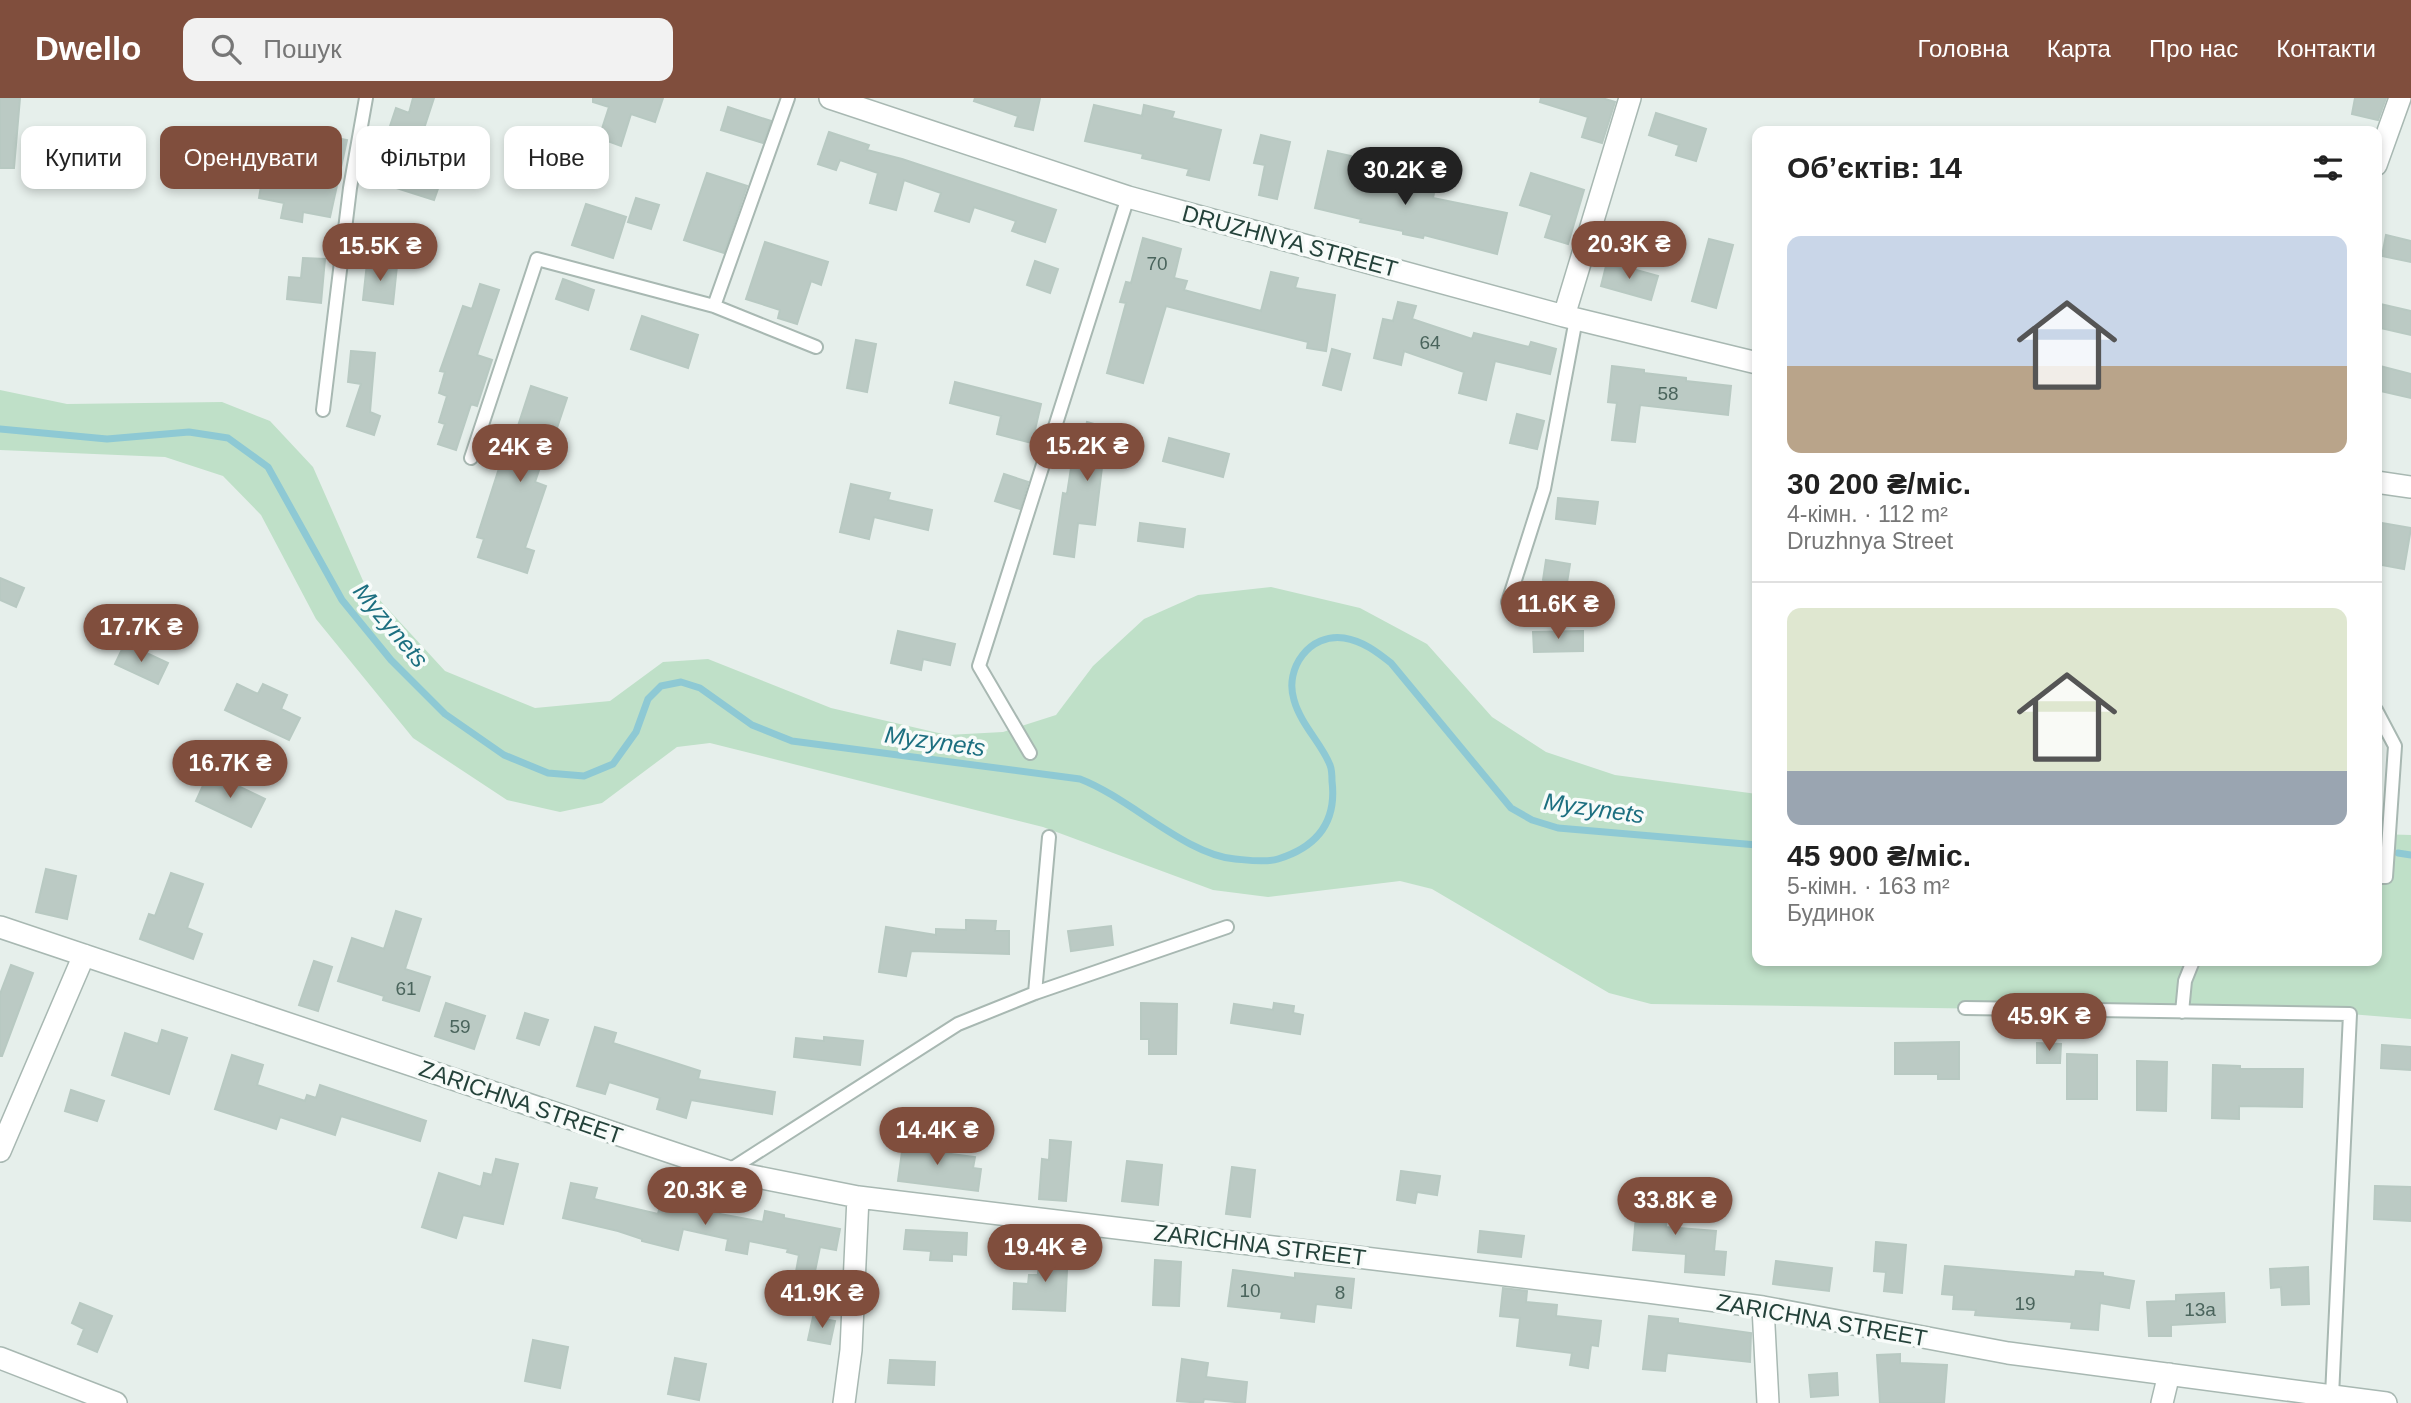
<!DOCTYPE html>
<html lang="uk">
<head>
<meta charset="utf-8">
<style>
	body { margin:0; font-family:Arial,sans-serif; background:#f2f2f2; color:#222; height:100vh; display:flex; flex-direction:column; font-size:26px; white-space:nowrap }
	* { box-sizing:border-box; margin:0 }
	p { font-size:23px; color:#767676 }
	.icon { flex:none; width:38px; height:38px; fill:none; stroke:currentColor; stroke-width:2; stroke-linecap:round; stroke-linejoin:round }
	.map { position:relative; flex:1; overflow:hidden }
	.side { position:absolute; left:1752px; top:28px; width:630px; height:840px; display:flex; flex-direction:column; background:#fff; border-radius:14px; box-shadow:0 4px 10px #0003 }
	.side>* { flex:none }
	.top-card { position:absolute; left:21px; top:28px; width:665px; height:63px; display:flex; gap:14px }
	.price { position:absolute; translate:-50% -60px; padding:0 16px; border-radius:24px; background:#804e3d; color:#fff; font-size:23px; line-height:46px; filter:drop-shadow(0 2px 4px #0008) }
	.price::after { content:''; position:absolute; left:50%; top:42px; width:21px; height:16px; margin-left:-10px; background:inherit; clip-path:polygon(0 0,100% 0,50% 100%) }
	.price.on { background:#222; color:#fff }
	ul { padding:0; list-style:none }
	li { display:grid; align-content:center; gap:14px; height:371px; padding:0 35px }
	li+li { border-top:2px solid #e0e0e0 }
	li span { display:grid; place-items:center; height:217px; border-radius:14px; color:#555 }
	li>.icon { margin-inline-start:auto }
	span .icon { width:126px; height:126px; fill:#fffc; stroke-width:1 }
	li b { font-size:30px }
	h2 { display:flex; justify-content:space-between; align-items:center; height:84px; padding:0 35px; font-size:30px }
	.pill { padding:0 24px; border-radius:14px; background:#fff; box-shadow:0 4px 10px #0003; font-size:24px; line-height:63px }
	.pill.on { background:#804e3d; color:#fff }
	header { display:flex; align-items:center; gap:42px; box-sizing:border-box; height:98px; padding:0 35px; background:#804e3d; color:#fff }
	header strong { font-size:33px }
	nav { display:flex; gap:38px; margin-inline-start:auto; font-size:24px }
	.search { width:490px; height:63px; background:#f2f2f2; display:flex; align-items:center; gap:18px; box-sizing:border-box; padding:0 24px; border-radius:14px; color:#767676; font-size:26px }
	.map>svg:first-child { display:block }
	.green { fill:#bfe0c8 }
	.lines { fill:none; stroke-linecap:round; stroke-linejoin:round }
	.stream { stroke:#8ec9d4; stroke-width:7 }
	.building { fill:#bbcac4; stroke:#b8c9c2; stroke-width:2 }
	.lane-casing { stroke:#a8b8b2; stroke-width:16 }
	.street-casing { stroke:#a8b8b2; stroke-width:24 }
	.lane { stroke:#fff; stroke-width:12 }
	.street { stroke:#fff; stroke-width:21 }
	.labels { text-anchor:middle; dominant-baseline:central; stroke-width:7; stroke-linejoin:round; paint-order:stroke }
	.number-label { font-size:19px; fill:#4a645c }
	.street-label { font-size:23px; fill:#24423a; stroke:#f7fbf9 }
	.water-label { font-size:24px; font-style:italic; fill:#1c6f80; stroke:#f7fbf9 }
</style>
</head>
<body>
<header>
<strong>Dwello</strong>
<div class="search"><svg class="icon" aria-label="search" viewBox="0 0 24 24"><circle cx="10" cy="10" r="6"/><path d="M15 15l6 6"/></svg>Пошук</div>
<nav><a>Головна</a><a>Карта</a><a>Про нас</a><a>Контакти</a></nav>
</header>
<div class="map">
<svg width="2411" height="1305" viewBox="0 0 2411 1305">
	<rect width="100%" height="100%" fill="#e6efeb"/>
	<path class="green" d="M0,292L67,306L222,304L270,323L313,369L364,485L445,573L535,610L610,603L663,564L708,561L831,610L947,637L1003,634L1056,617L1093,568L1144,521L1198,497L1271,489L1360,510L1427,546L1492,619L1546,654L1615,677L1757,696V863H2376L2377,736L2411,737V921L2350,916L1651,906L1609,895L1432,791L1400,783L1268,799L1213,792L1043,729L710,645L677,649L602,705L560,714L507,702L413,640L316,521L261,417L223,378L165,359L0,352Z"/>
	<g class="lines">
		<path class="stream" d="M0,331L107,341L189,334L228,340L268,369L342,502L391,562L445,616L504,657L548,675L584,678L613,666L636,634L648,601L661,588L681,584L700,590L752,627L792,643L1080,681C1130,700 1186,757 1235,761C1247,762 1266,765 1278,761C1317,749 1337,724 1332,683C1332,678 1332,672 1330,667C1322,646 1301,627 1294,602C1284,570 1310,535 1344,540C1363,543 1377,554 1391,565L1511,710L1532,722L1558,730L1757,747
			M2376,754H2377
			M2398,755L2411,757"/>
	</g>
	<path class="building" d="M0,0H20L14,70H0Z
		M413,0H434L414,61L445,71L434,102L384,86L399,41L387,37L396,10L409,15Z
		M593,0H663L655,24L631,16L621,48L599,40L609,9L593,4Z
		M975,0H1040L1033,32L1015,28L1018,18L974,3Z
		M1541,0H1602L1615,4L1602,45L1582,39L1588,19L1540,4Z
		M2355,0H2386L2378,22L2352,16Z
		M1094,7L1142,18L1144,7L1174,14L1172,20L1221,32L1209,82L1187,77L1189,71L1142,60L1143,56L1085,43Z
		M728,9L771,23L763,45L721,32Z
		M1656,15L1706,31L1696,63L1676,57L1679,47L1649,37Z
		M299,33L347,42L330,119L303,114L302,124L281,120L284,105L259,100L262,82L289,87Z
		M829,34L869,47L867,52L902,61L1056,112L1045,144L1012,133L1016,123L974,109L969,124L935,113L941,95L904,82L896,112L870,105L878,75L840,62L836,72L818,66Z
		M1261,37L1290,44L1277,101L1259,97L1265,67L1254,65Z
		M1328,53L1351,58L1349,69L1399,81L1397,88L1434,95L1433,100L1507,115L1497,156L1424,137L1423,140L1403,136V133L1360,124L1361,121L1315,110Z
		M707,75L747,88L724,155L684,142Z
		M1531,75L1584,92L1568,146L1545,139L1552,117L1520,107Z
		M636,100L659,107L651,131L628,124Z
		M586,106L626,119L613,160L572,147Z
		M2386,137L2411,143V164L2382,158Z
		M1143,140L1181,151L1174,180L1187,183L1184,192L1261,213L1271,174L1298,180L1295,190L1335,197L1326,253L1307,250L1308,244L1166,208L1143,285L1107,275L1126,205L1120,204L1126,184L1131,185Z
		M1709,141L1733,147L1716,210L1692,203Z
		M765,144L828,164L821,187L811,183L797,226L778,220L780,212L746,201Z
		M303,160L325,161L321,205L287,201L289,179L301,180Z
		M1035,163L1058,171L1050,195L1027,187Z
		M1607,164L1658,178L1651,202L1601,188Z
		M367,165L397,168L393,206L363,202Z
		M563,181L594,192L588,212L556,201Z
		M480,186L499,192L477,257L492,262L477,308L471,306L456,352L438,346L445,326L439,324L447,298L439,295L445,274L440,273L463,208L472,211Z
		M1398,204L1416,208L1412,221L1472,241L1474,235L1529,249L1531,244L1556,251L1550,276L1495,263L1486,302L1459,295L1464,274L1404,253L1401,267L1374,260L1383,221L1393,223Z
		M2376,205L2411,213V237L2376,229Z
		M642,218L698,237L688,270L631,251Z
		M856,242L876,246L867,294L847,290Z
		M1332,251L1350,256L1341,292L1323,287Z
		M351,253L375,255L370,314L380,318L374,337L347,328L361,286L348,284Z
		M2376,267L2411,276V300L2376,292Z
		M1612,268L1644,272V275L1686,280V283L1731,288L1728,317L1640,307L1635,344L1612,342L1617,305L1608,304Z
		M955,284L1041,306L1032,345L997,336L1001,318L950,305Z
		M531,288L567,300L557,330L554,328L535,384L546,388L525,450L534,453L527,475L478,459L484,441L477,439L511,333L516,334Z
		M1517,316L1544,323L1537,351L1510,345Z
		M1087,324L1133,337L1127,359L1104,353L1095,427L1078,425L1074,459L1054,456L1063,395L1067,396L1071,370H1075Z
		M1169,340L1229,356L1223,379L1163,363Z
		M1004,376L1028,384L1020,411L995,403Z
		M851,386L890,395L888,402L932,412L928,432L874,419L869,441L840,434Z
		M1558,400L1598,404L1595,426L1556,421Z
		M2376,424L2411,430L2404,471L2376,466Z
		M1140,425L1185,431L1183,449L1138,443Z
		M1546,462L1570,466L1567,485L1543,482Z
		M0,480L24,490L16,509L0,502Z
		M898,533L955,546L950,567L923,561L921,572L891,565Z
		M1583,533V553L1534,554L1533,534Z
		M125,545L168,565L158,586L115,566Z
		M237,586L258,596L263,586L287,597L281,611L300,620L289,642L225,612Z
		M209,674L265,701L251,729L196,703Z
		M46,771L76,778L67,821L36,814Z
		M171,775L203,786L187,830L202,836L193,861L140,841L149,816L155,818Z
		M396,813L421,821L405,871L430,879L419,913L383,902L384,898L338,883L352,840L384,851Z
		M966,822L996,823L995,833H1009V856L911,853L906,878L879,874L886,829L936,837V831L966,832Z
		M1111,828L1113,847L1071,853L1068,833Z
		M314,863L332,869L318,913L299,907Z
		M11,867L33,875L2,958H0V896Z
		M446,905L485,918L474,951L435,938Z
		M1141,905L1177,906L1176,956H1149V941H1141Z
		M1274,905L1294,908L1293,915L1303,917L1300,936L1231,925L1234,906L1273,912Z
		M525,915L548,922L539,947L517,940Z
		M595,929L616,935L613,945L700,973L698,981L775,994L772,1016L691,1002L686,1020L657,1011L660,1000L609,984L605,996L577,988Z
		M162,932L187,940L169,996L112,977L125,935L158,946Z
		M824,939L863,943L860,967L794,959L796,940L824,943Z
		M1959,944V981H1938V976H1895V945Z
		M2037,945L2061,946L2060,965H2037Z
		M2382,947L2411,949V972L2381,970Z
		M2067,956L2097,957V1001H2067Z
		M232,957L263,967L257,987L305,1003L307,997L316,1000L320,987L426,1023L420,1043L341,1018L335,1037L280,1019L276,1031L215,1011Z
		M2137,963L2167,964L2166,1013L2137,1012Z
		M2213,967L2240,968V971H2303L2302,1009L2239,1008V1021L2212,1020Z
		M71,992L104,1003L97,1023L65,1013Z
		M904,1039L937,1043L936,1054L975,1059L973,1070L981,1071L978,1093L898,1083Z
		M1050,1042L1071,1044L1066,1103L1039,1101L1042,1061L1049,1062Z
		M496,1061L518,1066L503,1126L463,1117L456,1140L422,1129L439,1075L481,1089L484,1075L492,1077Z
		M1127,1063L1162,1067L1158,1107L1122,1103Z
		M1232,1069L1255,1072L1250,1119L1226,1116Z
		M1401,1073L1440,1078L1437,1097L1417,1094L1415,1105L1397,1102Z
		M571,1085L597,1090L594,1101L658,1116L662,1100L700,1109L703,1097L723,1102L720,1116L763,1124L765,1113L784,1117V1120L840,1131L836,1152L820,1149L812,1188L794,1185L799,1157L787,1154L788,1151L749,1143L747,1156L726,1152L728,1141L683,1131L678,1152L642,1143V1141L618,1133L563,1120Z
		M2375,1088L2411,1089V1123L2374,1121Z
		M1638,1095L1669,1097L1666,1129L1716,1133L1714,1153L1726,1154L1724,1177L1685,1174L1686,1156L1633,1152Z
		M906,1132L967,1135L966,1157L952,1156V1163L930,1162L931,1153L904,1151Z
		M1480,1133L1524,1138L1521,1159L1478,1154Z
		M1876,1144L1906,1147L1902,1195L1884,1193L1886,1174L1874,1173Z
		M1039,1150L1068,1152L1065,1213L1013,1211L1014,1185L1028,1186L1029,1177H1038Z
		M1155,1162L1181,1164L1179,1208L1153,1207Z
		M1776,1163L1832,1170L1829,1193L1773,1186Z
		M1945,1168L2075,1179L2076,1173L2103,1175V1178L2134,1183L2129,1210L2100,1205L2098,1232L2071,1230L2072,1224L1975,1217L1976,1212L1953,1211L1954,1197L1942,1196Z
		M2308,1169L2309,1206L2282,1207L2281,1189L2271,1190L2270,1171Z
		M1233,1172L1295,1180V1175L1354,1181L1351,1210L1316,1206L1314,1224L1281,1220L1282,1214L1228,1208Z
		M1503,1190L1527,1193L1526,1204L1557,1207L1556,1218L1601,1223L1598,1248L1591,1247L1588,1270L1570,1267L1572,1255L1517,1248L1520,1220L1500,1218Z
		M2224,1195L2225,1224L2171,1227V1238H2149L2147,1204L2176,1203V1197Z
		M80,1205L112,1218L97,1254L78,1246L84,1231L72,1225Z
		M1649,1218L1678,1221V1225L1751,1235L1750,1264L1667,1255L1665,1273L1643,1271Z
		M813,1219L835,1223L830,1246L808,1242Z
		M533,1242L568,1249L560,1290L525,1283Z
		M1900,1256V1265L1947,1267L1944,1305H1880L1877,1257Z
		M675,1260L706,1266L699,1302L668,1296Z
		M1182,1261L1208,1265L1206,1279L1247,1284L1245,1305L1204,1301L1203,1305L1177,1303Z
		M890,1262L935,1264L934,1287L888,1285Z
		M1837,1275L1838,1297L1811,1299L1809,1277Z"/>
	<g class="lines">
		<defs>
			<path id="lane" d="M714,208L788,0
				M323,312L350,90L366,0
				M471,360L537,161L714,208L816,249
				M1508,504L1544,391L1576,221
				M2376,612L2395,648L2386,779H2376
				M1030,655L979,568L1128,99
				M1035,895L1049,739
				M1965,910L2350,916L2332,1298
				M2182,914L2185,883L2193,863
				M728,1073L958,926L1035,895L1227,829"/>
			<path id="street" d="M830,0L1128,99L1564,218L1757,265
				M2376,67L2400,0
				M1564,218L1630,0
				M2376,384L2411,389
				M0,829L727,1073L858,1099L1648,1194L1763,1209L2008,1255L2386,1305
				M0,1053L84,857
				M1763,1209L1768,1305
				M0,1260L116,1305
				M844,1305L851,1252L858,1099
				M2162,1305L2169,1276"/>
		</defs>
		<use href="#lane" class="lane-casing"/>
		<use href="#street" class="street-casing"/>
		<use href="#lane" class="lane"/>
		<use href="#street" class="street"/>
	</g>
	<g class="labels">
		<g class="number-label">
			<text x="1157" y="165">70</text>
			<text x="1430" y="244">64</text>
			<text x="1668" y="295">58</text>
			<text x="406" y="890">61</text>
			<text x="460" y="928">59</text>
			<text x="1250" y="1192">10</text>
			<text x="1340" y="1194">8</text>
			<text x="2025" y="1205">19</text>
			<text x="2200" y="1211">13а</text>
		</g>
		<g class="street-label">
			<text transform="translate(1290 143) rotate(15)">DRUZHNYA STREET</text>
			<text transform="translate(521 1004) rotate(19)">ZARICHNA STREET</text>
			<text transform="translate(1260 1147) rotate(7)">ZARICHNA STREET</text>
			<text transform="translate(1822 1222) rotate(10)">ZARICHNA STREET</text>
		</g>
		<g class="water-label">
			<text transform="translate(391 527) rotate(50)">Myzynets</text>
			<text transform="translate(935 643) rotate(8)">Myzynets</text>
			<text transform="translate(1594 710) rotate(8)">Myzynets</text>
		</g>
	</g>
</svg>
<b class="price on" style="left:1405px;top:109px">30.2K ₴</b>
<b class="price" style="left:1629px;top:183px">20.3K ₴</b>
<b class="price" style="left:380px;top:185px">15.5K ₴</b>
<b class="price" style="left:1087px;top:385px">15.2K ₴</b>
<b class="price" style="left:520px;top:386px">24K ₴</b>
<b class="price" style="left:1558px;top:543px">11.6K ₴</b>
<b class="price" style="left:141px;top:566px">17.7K ₴</b>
<b class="price" style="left:230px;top:702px">16.7K ₴</b>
<b class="price" style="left:2049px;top:955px">45.9K ₴</b>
<b class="price" style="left:937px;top:1069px">14.4K ₴</b>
<b class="price" style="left:705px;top:1129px">20.3K ₴</b>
<b class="price" style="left:1675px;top:1139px">33.8K ₴</b>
<b class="price" style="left:1045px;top:1186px">19.4K ₴</b>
<b class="price" style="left:822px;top:1232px">41.9K ₴</b>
<div class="top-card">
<a class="pill">Купити</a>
<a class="pill on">Орендувати</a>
<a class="pill">Фільтри</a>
<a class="pill">Нове</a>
</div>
<section class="side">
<h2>Об’єктів: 14<svg class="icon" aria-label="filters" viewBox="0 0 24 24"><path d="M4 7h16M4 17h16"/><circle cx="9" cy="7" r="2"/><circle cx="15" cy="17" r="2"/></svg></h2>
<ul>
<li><span style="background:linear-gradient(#c9d6e8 60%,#b9a48a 0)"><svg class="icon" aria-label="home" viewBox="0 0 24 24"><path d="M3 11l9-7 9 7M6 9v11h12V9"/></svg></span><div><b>30 200 ₴/міс.</b><p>4-кімн. · 112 m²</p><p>Druzhnya Street</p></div></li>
<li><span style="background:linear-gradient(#dfe7d0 75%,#9aa5b1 0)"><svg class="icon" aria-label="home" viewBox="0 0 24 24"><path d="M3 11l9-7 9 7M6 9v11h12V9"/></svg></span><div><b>45 900 ₴/міс.</b><p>5-кімн. · 163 m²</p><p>Будинок</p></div></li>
</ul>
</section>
</div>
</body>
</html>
